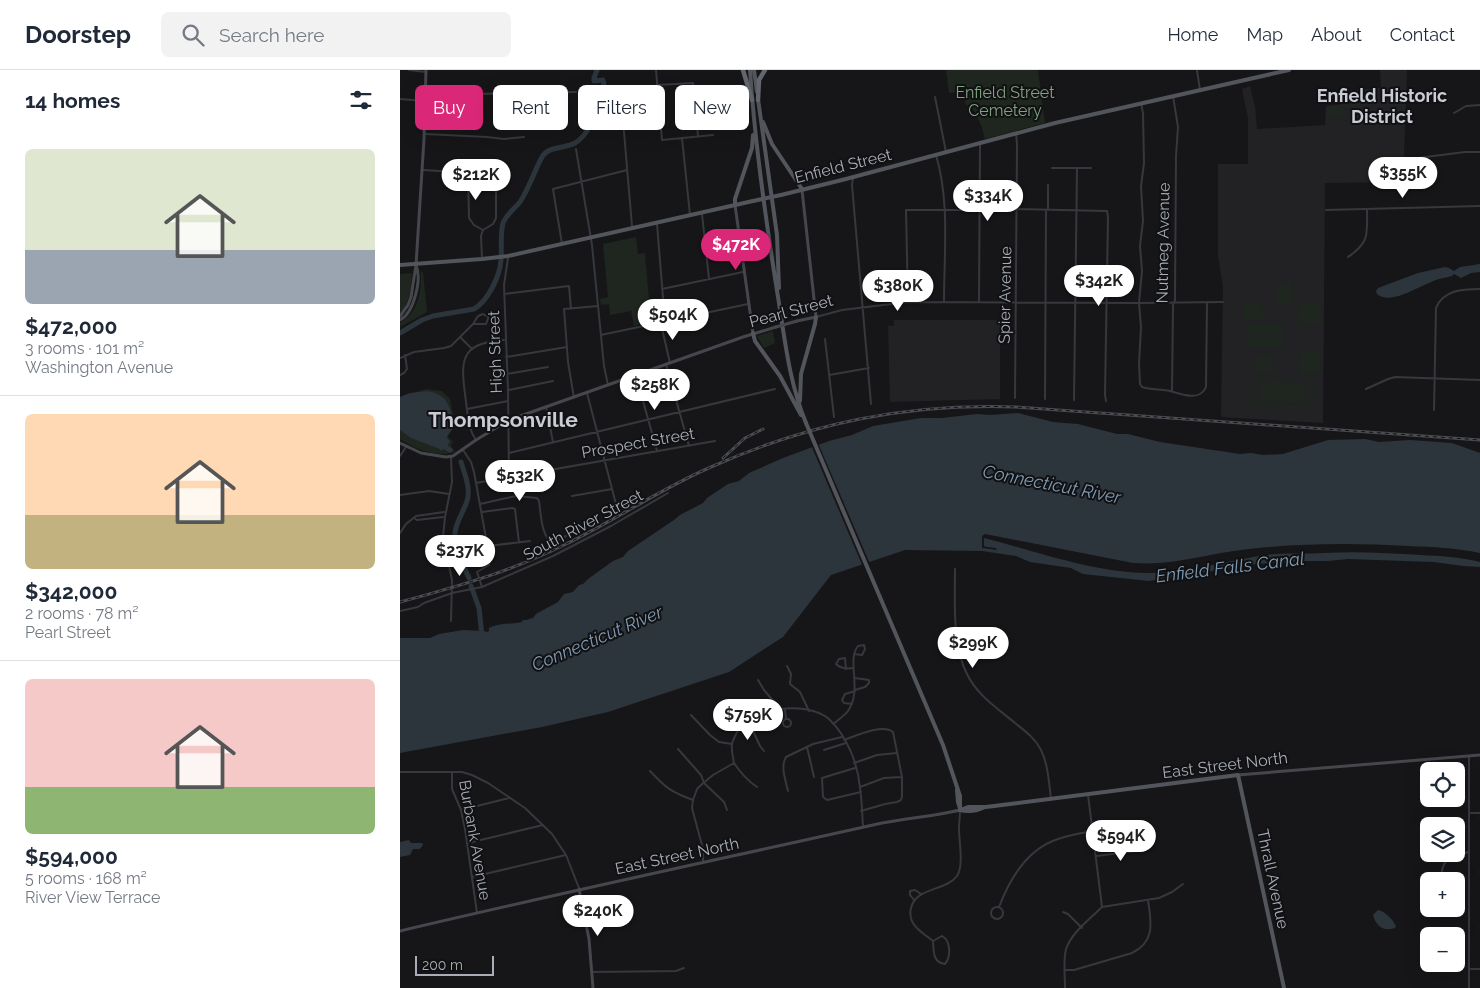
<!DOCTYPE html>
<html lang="en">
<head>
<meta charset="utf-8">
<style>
	body { margin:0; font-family:Raleway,sans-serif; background:#f2f2f3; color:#1f2937; height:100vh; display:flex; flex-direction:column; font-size:19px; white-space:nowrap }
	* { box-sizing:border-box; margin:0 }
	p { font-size:16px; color:#747a83 }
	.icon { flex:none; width:28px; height:28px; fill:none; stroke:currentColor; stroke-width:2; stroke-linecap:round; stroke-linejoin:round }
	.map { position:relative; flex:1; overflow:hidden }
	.details { display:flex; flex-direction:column; background:#fff; width:400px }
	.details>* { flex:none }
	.banner { position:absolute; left:15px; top:15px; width:475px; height:45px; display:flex; gap:10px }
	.controls { position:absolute; left:1020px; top:692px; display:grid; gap:10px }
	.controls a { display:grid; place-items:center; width:45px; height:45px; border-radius:8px; background:#fff; box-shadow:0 5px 20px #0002; font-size:25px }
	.scale { position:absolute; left:15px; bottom:12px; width:79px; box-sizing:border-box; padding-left:5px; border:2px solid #a8adb8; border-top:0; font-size:14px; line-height:18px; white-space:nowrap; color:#a8adb8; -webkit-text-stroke:4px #111113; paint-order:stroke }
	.price { position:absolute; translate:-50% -42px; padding:0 11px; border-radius:18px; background:#fff; color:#222; font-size:16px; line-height:32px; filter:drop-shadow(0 1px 2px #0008) }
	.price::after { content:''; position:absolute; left:50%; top:30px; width:15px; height:11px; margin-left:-8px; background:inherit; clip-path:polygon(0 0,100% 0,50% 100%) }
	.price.active { background:#db2777; color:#fff }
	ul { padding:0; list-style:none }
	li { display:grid; align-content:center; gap:10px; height:265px; padding:0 25px }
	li+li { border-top:1px solid #e0e1e3 }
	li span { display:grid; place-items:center; height:155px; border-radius:8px; color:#555 }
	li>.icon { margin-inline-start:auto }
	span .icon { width:90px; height:90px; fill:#fffc; stroke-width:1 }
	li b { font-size:21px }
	h2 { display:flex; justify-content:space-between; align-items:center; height:60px; padding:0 25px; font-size:21px }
	.tag { padding:0 18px; border-radius:8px; background:#fff; box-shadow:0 5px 20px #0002; font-size:18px; line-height:45px }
	.tag.active { background:#db2777; color:#fff }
	header { display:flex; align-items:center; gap:30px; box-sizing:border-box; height:70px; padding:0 25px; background:#fff; border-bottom:1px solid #e0e1e3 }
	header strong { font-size:24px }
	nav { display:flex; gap:28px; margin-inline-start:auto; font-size:18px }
	.search { width:350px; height:45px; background:#f2f2f3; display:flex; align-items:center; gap:12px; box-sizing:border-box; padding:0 18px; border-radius:8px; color:#747a83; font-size:19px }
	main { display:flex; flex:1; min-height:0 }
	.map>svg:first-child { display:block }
	.built { fill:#222225 }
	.green { fill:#1e261f; fill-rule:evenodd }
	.water { fill:#2c353c }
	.pier { fill:#161618 }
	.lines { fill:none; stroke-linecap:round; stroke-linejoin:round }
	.river { stroke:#2c353c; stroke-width:5 }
	.street { stroke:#37383d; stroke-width:2 }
	.secondary { stroke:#45474d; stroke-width:3 }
	.primary { stroke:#53555c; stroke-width:4 }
	.highway { stroke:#63666e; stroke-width:4.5 }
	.rail-casing { stroke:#4a4c52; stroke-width:3 }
	.rail { stroke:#111113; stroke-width:1; stroke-dasharray:4; stroke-linecap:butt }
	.secondary-bridge { stroke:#45474d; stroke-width:3 }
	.primary-bridge { stroke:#53555c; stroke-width:4 }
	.labels { text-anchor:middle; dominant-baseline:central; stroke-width:4; stroke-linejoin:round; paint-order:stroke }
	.park-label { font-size:16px; fill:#7fa381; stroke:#111113 }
	.street-label { font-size:16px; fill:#a8adb8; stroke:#111113 }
	.neighbourhood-label { font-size:18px; font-weight:bold; fill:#c9ccd4; stroke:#111113 }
	.water-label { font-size:18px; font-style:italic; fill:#7f9bb3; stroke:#111113 }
	.district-label { font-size:21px; font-weight:bold; fill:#c9ccd4; stroke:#111113 }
</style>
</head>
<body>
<header>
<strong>Doorstep</strong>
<div class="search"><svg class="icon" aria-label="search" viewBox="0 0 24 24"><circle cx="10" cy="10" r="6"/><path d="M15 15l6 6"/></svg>Search here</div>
<nav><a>Home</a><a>Map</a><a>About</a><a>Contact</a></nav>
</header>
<main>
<section class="details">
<h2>14 homes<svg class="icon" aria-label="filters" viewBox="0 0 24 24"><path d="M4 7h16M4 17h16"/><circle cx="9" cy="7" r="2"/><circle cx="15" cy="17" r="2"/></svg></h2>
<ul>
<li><span style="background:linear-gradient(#dfe7d0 65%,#9aa5b1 0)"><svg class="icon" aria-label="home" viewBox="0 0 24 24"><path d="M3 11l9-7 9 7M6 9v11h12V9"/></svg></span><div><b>$472,000</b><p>3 rooms · 101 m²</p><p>Washington Avenue</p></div></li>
<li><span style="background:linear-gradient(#ffd9b3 65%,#c2b280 0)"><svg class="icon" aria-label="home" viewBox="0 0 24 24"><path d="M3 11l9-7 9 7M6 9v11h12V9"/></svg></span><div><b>$342,000</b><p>2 rooms · 78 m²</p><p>Pearl Street</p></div></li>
<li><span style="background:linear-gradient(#f6c9c9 70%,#8fb573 0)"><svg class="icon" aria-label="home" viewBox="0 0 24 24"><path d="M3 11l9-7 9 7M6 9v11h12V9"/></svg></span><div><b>$594,000</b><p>5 rooms · 168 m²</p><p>River View Terrace</p></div></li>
</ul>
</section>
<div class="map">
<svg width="1080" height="918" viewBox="0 0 1080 918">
	<rect width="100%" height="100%" fill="#161618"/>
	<path class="built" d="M980,0H1007L1003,112L925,113L923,353L821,347L823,217L818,186V94H848V48L842,19L850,16L855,36L857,59L925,55L926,36L944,34L947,26L946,21L981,18Z
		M494,250H600V329L490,332L488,256H494Z"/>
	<path class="green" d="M546,0H638L645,53L585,69L581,55L571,35H566L563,22L549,23Z
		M928,36L944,38L945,48L928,46Z
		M985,84H989L993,96V98L982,102C975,96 976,87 985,84Z
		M236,167L238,184L245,183L251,252L234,256L231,241L210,245L209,234L201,235L200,229L208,227L203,174Z
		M21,202H23L27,242L0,257V253C19,241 21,223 21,202Z
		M12,203C11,220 11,229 0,244V204Z
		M878,213H892L893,234L878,235Z
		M851,231C861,232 866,239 862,249H846L844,247V233Z
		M909,231L919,232V252L917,254H900C894,244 898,235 909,231Z
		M847,254H883V277H847Z
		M373,261L375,273L364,278L357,266Z
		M909,279L919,281V300L917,303H900C895,293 898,283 909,279Z
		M863,283L871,284V299L869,301H856C852,293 855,286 863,283Z
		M860,306L907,307C913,311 918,316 917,323C916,346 869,338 852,337L853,334L855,333C846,324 848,312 860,306ZM863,308C872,308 900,307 907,310C912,313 915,318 915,324C914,330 909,333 904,335L862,334L856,331L853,327C850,318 853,311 863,308Z
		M862,311L905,313L904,332L862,331Z
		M26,319L42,321L50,329L55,355L48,367L53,372L51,375L55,382C38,388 14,379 0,369V327Z"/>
	<path class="water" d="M1080,194V202L1071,203L1061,208L1054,204L1052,206C1044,208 1036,209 1029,213C1016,218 990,235 977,224L976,221L978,218L1018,203L1045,197L1049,198L1054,201L1060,197Z
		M27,321C48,324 50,336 54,356L47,366V368L50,371L45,380L43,379L41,381L40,379L11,368L0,360V327L10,323Z
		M618,343L653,352L678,354L717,364H728L760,372L840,384L851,383L863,385L883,384L928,370L965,369L979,372L1010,370L1052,373L1080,383V483C1056,478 1033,477 1008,476C956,473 902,473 849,479C808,483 775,496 733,493L585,464L582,466V478L597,480L596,478L587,477L584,476V468C640,482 697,504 755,503C796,502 835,488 875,484C892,483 908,484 925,483C956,481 988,483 1020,485C1040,486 1060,487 1080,492V497L1063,496L1034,492L948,489L928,491H903L856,494L749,511L683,504L671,498L630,492L616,486L582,481L505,480L431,505L383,567L329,602L208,642L142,657L0,683V568H30L39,564L63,560L84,561L87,562L89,561V558C102,552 109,555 122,552L123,550H126L133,548L136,544L158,532L164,524L173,522L179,515L183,514L188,509L213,491L223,487L228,481L274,450L280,445L303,433L307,428L328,414L339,411L349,403L383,388L429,371L452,365L473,356L521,348H542L577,344L590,345Z
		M9,770L11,773H22L23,775L20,779H13L10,785L0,787V772Z
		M978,840C985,841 993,850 996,856L995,858C983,862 976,856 973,845Z"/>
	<path class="pier" d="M418,373L470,494L463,497L411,375Z"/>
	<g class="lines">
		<path class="river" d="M0,263L22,250L33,246L74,239C88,231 100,206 101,190C102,178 100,164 103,153C106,145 115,138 120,132C129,118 134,102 142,87C148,76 164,79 175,73C189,65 208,26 203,10L194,11V8L197,0
			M42,375L50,380
			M61,392C65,405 72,421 66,434C62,444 56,452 55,463C55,474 64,498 69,508
			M71,516L79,538L82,566"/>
		<path class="street" d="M9,0L26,2
			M256,0L262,70L313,65
			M797,0L800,20
			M257,15L293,13L298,66
			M25,25L176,22
			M535,27L546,82
			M0,29L25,31
			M741,33L743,43L744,93L741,116L743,151L740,176L742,201L739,233L741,257L739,294L740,314L742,317C751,320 761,319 770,321C781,324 800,332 806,317L807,232
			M1054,43L1066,36L1080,35
			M25,64L87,67L104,69L124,67
			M282,68L290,145
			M176,79L192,175L204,296L208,315
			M536,85C550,132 544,183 544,231
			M1002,90L1065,82H1080
			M652,98H691
			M23,100L89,104L96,107V148L93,154L83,160
			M68,103L69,148L74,155L83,160
			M453,108L452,115L471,334
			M617,139L707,141L708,147L705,325L706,331
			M648,140V115
			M926,140L1080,136
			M302,144L309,209
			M257,154L265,252
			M232,156L221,27L224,24L258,21
			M162,174L153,119L227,100
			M948,187C970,172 967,164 967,139
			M82,188L81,166L83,160
			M108,188L104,215L108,320L109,407
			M262,219L343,202
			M104,224L169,216L171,239
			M508,232L506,140H580
			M579,232L580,74
			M416,247L442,240L508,232L739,233L823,232
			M261,254L270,293
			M201,265L348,234
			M61,268L72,279
			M425,269L434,347
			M106,287L167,277
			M0,288L14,282L44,278L51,276L73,254L78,246L83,244L88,247V249L86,254H73
			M266,294L289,376
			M107,304L148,297
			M0,305L4,303L7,299L5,285
			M429,305L469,298
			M236,306L257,381
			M966,319L988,309L995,307L1080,310
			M109,320L153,311
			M772,321L773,235L775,230L776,86L778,57L773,26
			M187,323L217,438
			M174,328L168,292L164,239L198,236
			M615,328L617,74L616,63
			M645,329L646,140
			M674,330L677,99
			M146,337L153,372
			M67,339L108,331
			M1034,340L1036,238C1043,220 1063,219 1080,219
			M76,370C68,359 68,346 66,332C61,293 57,273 104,270
			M63,380L71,392L74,402L90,490L89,495L77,502L82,517
			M109,383L375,319
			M0,386L6,377
			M51,387L52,412L45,447L43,467L52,510L51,551
			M76,413L315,371
			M0,425L29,421L49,424
			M172,426L212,419
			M80,434L116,426L137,428L139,431C141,444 141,465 152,473L190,454L193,451
			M82,442L112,438L115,439L119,473
			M14,448L17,450L43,447
			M0,463L6,454L16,446L44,442
			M88,476L130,471
			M555,499C555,530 552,576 567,604C577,625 597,638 615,653C625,661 635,668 641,680C648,694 649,713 651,729
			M0,541L18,537L24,533L52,523L82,517L153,486L211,456L268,423
			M387,596L391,604L390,614L400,622L409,641
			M446,599L445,588L439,589L436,594C441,599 447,599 453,598
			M358,610L364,620L375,633L377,639
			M455,620L465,617L469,613V610L455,608
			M326 633a3 3 0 1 1 6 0a3 3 0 1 1-6 0Z
			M452,634L444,633L442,630L445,624L455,621
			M332,635L348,650L360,676L364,681
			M385,639L386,649
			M291,645L310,665L319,672L332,674
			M383 653a4 4 0 1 1 8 0a4 4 0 1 1-8 0Z
			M433,654C438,650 444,646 448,641C463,619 446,591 458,576L464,575L465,579L462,585L454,584
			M444,670C455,666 483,653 493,662L502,707V727L501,730L497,732L485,734L461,741
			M407,677L414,707
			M278,679L301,705L304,713L324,732L327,740
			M424,680L446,673
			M334,693C340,702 348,711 357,717
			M454,693L477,685L497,683
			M455,698L422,708L423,727L427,730L461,722
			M250,701C266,718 271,722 293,730
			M0,702H62L72,705L88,713L125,738L152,764L166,785L179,818
			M52,702V719L61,740L65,759L77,843
			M460,717L484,708L501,707
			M388,721C386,711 380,697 386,687L413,674L442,667
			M61,740L109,728
			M1070,743H1080
			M68,773L143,755
			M696,786L745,780
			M303,793V779L292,738L293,730L297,719L301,715L313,705L334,693C333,687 331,680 332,674C332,671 335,667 336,664C350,637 406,630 429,649C447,666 458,694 460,718C462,730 462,743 463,756
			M72,807L166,785
			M1041,811C1041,789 1049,786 1069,782
			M514,830L510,825V821L515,820L521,824
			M591 843a6 6 0 1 1 12 0a6 6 0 1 1-12 0Z
			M599,837C610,808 627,779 658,769C669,765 681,763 693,761
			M702,837L759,828L772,822L783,814
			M663,842L668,844L682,858
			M533,871L542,866C551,871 551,887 545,894C532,892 534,881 533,871C522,862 507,855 511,838C516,817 546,821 557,806C564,796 559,771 559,759C559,753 560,746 560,740
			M1069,899H1080
			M665,900H674L732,883C756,871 751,852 748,830
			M193,902L276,901L284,898
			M665,918C665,906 663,891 666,879C672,862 690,849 702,837L688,725
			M1069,918V686"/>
		<path class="secondary" d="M335,135L353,263
			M0,246L8,235L11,227L16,195L24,69L26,0
			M0,250C14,243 22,209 16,195
			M397,251L416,247L402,120
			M0,373L21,383L46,387L53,386L76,370L109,350L343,267L376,257
			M838,705L1080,685
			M179,819L189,869L193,918
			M0,861C160,823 321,789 482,753C508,748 535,746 560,740"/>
		<path class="primary" d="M350,0C355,76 366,152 378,227C385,270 389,312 406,353
			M354,0L357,22
			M358,29L377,165L379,218
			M363,52L372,74L402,119
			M381,125L446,109L655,53L889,0
			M335,135V129L352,78L353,65
			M0,195L82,189L108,186L353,131
			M353,263L355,271L380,306L401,345
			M400,331L401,304L415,254L416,247
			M442,438L543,675L560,726V740
			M557,720L558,732L560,738
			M560,740L568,737H586L838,705L884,918
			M560,740C569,742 577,741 585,737"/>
		<path class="highway" d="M343,0L352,30
			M358,30L359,10L365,0"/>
		<defs>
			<path id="rail" d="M323,388L345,368L363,359
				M0,532C56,517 112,501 164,475C214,451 260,419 311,397C410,353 507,333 616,337L1080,370"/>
		</defs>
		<use href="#rail" class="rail-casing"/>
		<use href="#rail" class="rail"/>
		<path class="secondary-bridge" d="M376,257L397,251"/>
		<path class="primary-bridge" d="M353,131L381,125
			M406,353L442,438"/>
	</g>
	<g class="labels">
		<g class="park-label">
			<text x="605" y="22">Enfield Street<tspan x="605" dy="18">Cemetery</tspan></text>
		</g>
		<g class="street-label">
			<text transform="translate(443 96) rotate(-14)">Enfield Street</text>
			<text transform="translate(763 173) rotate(-89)">Nutmeg Avenue</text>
			<text transform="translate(605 225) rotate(-89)">Spier Avenue</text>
			<text transform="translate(391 241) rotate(-15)">Pearl Street</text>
			<text transform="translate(95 282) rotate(-92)">High Street</text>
			<text transform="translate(238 373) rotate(-10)">Prospect Street</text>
			<text transform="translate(183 455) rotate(-28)">South River Street</text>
			<text transform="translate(825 695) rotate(-7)">East Street North</text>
			<text transform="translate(75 770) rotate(80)">Burbank Avenue</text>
			<text transform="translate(277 786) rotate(-12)">East Street North</text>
			<text transform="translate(873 809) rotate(78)">Thrall Avenue</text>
		</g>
		<g class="neighbourhood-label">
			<text x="982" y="25">Enfield Historic<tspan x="982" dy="21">District</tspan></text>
		</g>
		<g class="water-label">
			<text transform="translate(652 414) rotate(11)">Connecticut River</text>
			<text transform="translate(830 497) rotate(-7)">Enfield Falls Canal</text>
			<text transform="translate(197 568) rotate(-23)">Connecticut River</text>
		</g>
		<g class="district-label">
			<text x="103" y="349">Thompsonville</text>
		</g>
	</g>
</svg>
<div class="controls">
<a><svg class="icon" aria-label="locate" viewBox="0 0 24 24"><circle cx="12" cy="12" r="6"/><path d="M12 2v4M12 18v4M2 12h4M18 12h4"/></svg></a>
<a><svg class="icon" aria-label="layers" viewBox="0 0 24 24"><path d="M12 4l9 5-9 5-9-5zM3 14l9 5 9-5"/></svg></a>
<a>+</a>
<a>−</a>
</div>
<div class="scale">200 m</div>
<b class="price" style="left:1003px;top:129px">$355K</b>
<b class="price" style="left:76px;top:131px">$212K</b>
<b class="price" style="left:588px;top:152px">$334K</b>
<b class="price active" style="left:336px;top:201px">$472K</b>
<b class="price" style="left:699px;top:237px">$342K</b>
<b class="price" style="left:498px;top:242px">$380K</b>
<b class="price" style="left:273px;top:271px">$504K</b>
<b class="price" style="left:255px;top:341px">$258K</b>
<b class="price" style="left:120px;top:432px">$532K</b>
<b class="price" style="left:60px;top:507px">$237K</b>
<b class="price" style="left:573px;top:599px">$299K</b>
<b class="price" style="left:348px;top:671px">$759K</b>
<b class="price" style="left:721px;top:792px">$594K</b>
<b class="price" style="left:198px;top:867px">$240K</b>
<div class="banner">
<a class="tag active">Buy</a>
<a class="tag">Rent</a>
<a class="tag">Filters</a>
<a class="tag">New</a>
</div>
</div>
</main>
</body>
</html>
